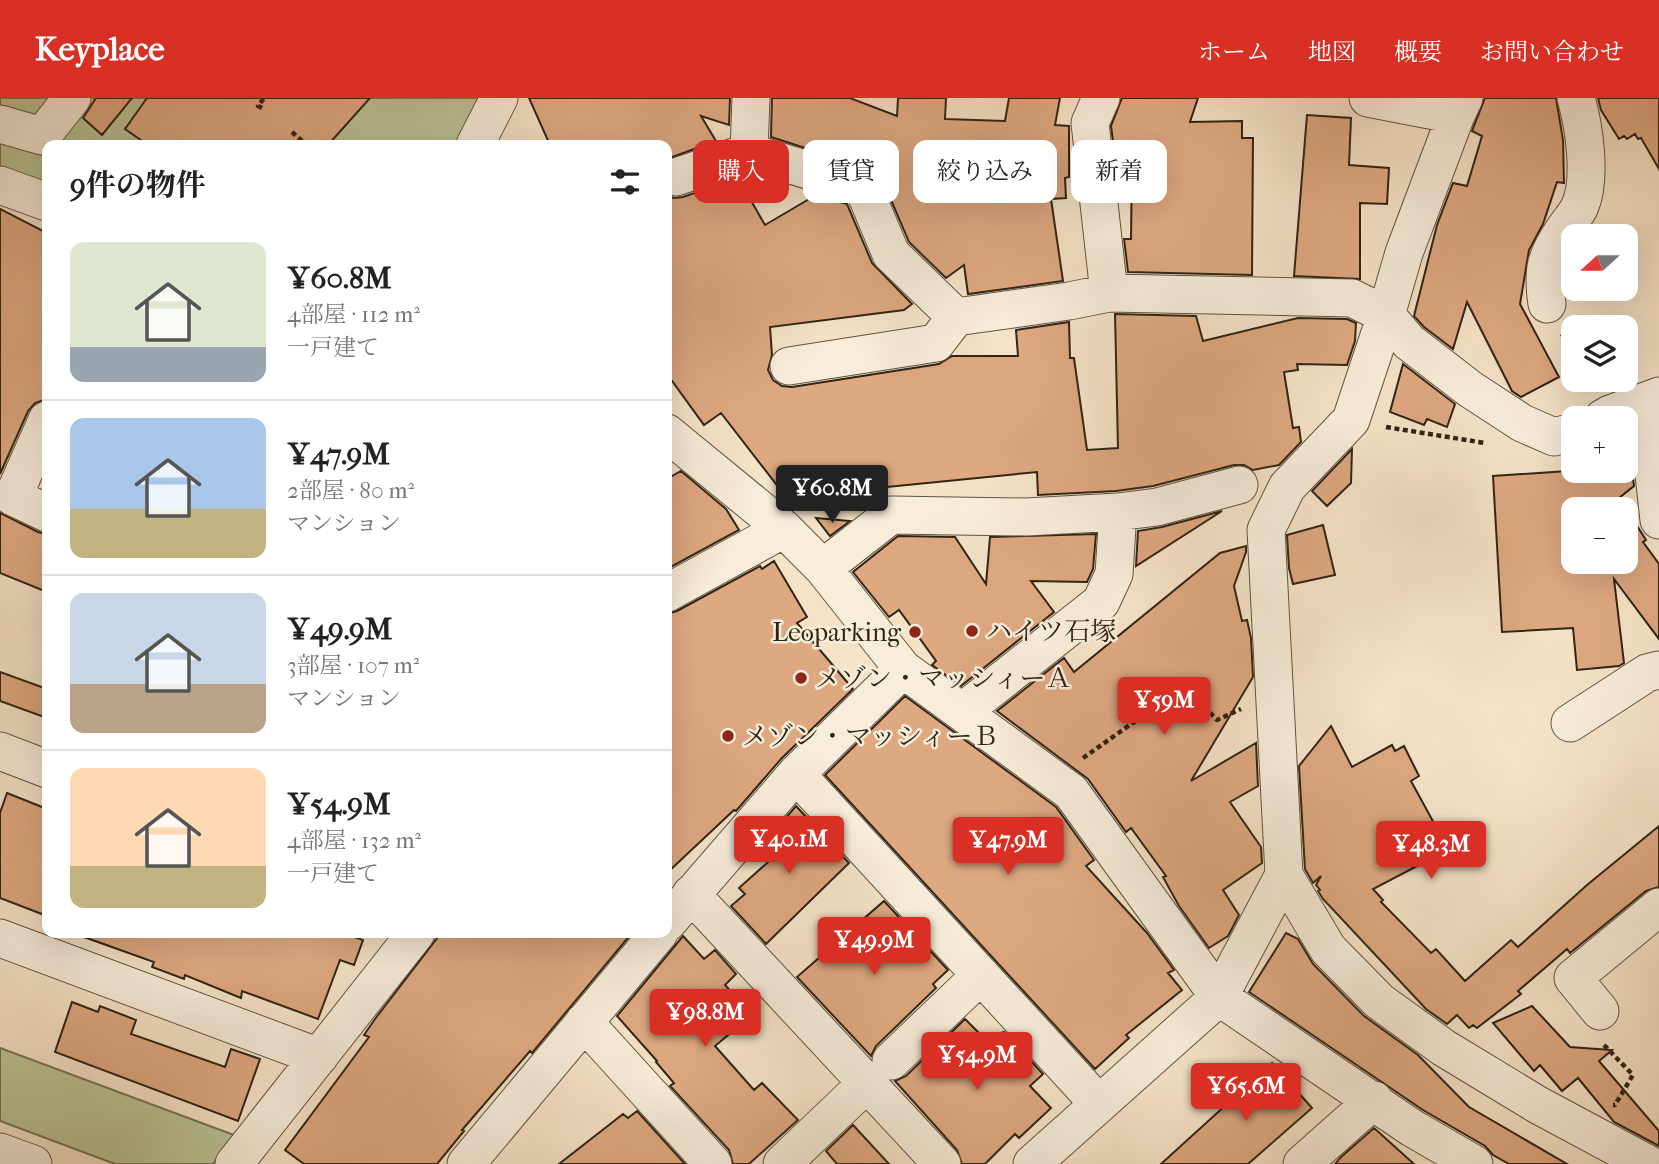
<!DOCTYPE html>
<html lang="ja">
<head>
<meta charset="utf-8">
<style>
	body { margin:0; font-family:"IM FELL French Canon","Noto Serif JP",serif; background:#f2f2f2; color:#222; height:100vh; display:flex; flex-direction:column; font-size:26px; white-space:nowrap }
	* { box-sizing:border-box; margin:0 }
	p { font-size:23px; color:#767676 }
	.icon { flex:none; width:38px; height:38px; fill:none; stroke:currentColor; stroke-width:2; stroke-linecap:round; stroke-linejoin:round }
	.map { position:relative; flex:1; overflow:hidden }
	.panel { position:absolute; left:42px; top:42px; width:630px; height:798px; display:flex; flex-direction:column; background:#fff; border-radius:14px; box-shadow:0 7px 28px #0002 }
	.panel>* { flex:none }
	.hud { position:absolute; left:693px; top:42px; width:665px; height:63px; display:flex; gap:14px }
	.needle { width:46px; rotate:249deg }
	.buttons { position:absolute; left:1561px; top:126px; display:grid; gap:14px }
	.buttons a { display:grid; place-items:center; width:77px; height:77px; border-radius:14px; background:#fff; box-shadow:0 7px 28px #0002; font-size:35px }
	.price { position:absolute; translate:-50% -60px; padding:0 16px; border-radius:7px; background:#d93025; color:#fff; font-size:23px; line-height:46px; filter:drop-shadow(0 2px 4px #0008) }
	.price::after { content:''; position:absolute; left:50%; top:42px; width:21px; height:16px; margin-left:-10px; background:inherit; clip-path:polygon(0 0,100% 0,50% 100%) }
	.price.active { background:#222; color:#fff }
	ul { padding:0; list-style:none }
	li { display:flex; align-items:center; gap:21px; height:175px; padding:0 28px }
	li+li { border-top:2px solid #e0e0e0 }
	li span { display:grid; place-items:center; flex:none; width:196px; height:140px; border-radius:14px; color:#555 }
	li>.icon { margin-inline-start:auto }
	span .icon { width:84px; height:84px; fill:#fffc; stroke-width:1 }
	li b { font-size:30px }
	h2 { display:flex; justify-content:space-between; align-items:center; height:84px; padding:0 28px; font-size:30px }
	.tag { padding:0 24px; border-radius:14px; background:#fff; box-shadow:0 7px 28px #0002; font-size:24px; line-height:63px }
	.tag.active { background:#d93025; color:#fff }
	header { display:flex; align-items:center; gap:42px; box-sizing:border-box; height:98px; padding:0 35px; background:#d93025; color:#fff }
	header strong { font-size:33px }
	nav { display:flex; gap:38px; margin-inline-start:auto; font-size:24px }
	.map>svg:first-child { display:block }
	.green { fill:#bac497; stroke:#757456; stroke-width:2 }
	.building { fill:#dea881; stroke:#302414; stroke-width:2; fill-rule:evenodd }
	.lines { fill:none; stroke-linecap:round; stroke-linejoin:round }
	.minor-casing { stroke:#615441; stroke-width:39 }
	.path { stroke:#302414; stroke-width:4.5; stroke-dasharray:5 3.5; stroke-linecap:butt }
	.minor { stroke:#f8eddb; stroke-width:37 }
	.poi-dot { fill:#8f2418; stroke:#f8eddb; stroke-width:2.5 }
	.labels { text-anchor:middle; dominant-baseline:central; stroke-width:5; stroke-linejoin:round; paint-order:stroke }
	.poi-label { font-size:26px; fill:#302414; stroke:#f8eddb; text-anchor:start }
</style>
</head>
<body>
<header>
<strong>Keyplace</strong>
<nav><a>ホーム</a><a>地図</a><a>概要</a><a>お問い合わせ</a></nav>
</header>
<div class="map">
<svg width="1659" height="1066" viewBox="0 0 1659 1066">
	<rect width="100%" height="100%" fill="#f5e3c7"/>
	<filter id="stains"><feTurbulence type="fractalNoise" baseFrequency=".00286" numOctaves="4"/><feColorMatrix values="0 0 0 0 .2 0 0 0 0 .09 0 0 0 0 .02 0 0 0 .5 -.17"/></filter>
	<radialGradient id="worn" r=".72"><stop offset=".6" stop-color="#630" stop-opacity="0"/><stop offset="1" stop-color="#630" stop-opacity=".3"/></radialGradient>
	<path class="green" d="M0,0H485L460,47H47V90L0,75Z
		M0,950L234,1037L213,1066H115L0,1023Z"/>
	<path class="building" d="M96,0H132L102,37L83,20Z
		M147,0H370L328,47H148L125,31Z
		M529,0H730L729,27L701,18L716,43L667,61V47H550Z
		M772,0H850L897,18L898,0H946L945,21L1005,23L1009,0H1060L1055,27L1069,28V79L1065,80L1066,100L1051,101L1063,183L968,196L964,167L946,180L909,144L882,81L877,73L771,39Z
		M1122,0H1198L1190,24L1242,23V40H1253L1252,177L1128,174L1124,141H1131L1132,61L1124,60L1125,53L1114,51L1111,28Z
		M1485,0H1556L1563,42L1564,85L1557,84L1543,126L1529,152L1520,206L1559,279L1521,299L1512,293L1467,204L1453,251L1424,229L1414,218L1437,127L1453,85L1467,88L1482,38L1472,33Z
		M1598,0H1659V71L1641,40L1638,41L1635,36L1627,41L1624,38L1619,41L1601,12Z
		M1307,17L1351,20L1349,67L1389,70L1387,106L1360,105V181L1294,178Z
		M738,80L765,127L816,97L847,106L872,165L912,206L904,212L770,229L772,257L768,272L773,282L782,288L792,289L939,266L952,258H1018L1016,232L1069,224L1070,260H1074L1087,352L1118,350L1115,216L1196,218L1203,243L1298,220L1347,221L1356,225L1355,243L1347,267L1297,266L1298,272L1284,274L1293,330L1299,329L1301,344L1279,367L1253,372L1244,367H1234L1153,388L1116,393L1038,397L1037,374L786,399L721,315L704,327L667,276V97L673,100L683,99Z
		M0,111L47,135V301L35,305L28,313L0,376Z
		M1403,266L1455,306L1447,329L1427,321L1424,327L1390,314Z
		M1352,351L1351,385L1327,408L1312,393Z
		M681,373L726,411L739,432L667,471V381Z
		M1568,373H1632L1634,388L1619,400L1646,442L1643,444L1659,466V541L1614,481L1624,565L1619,568L1577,572L1573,530L1502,534L1493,378ZM1573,411H1626V464H1573Z
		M1222,413L1136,468L1138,433L1162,429Z
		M0,415L38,434L47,436V494L0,475Z
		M816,420L850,423L830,438Z
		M1323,427L1335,477L1293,486L1289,470L1287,437Z
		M1096,436L1093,471L1087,484L1031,483L1054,514L961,588L932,567L936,563L899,512L889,519L853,474L898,438L955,439L986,486L990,439Z
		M1246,448V454L1234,488L1242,523L1247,522L1251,540L1253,579L1191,683L1256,645L1258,688L1230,704L1261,749L1262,765L1223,792L1239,817L1228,838L1209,850L1179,808L1163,779L1166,778L1131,730L1126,734L1088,681L997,613L1064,560L1074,574L1220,455Z
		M774,463L807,519L797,525L853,591L781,661L736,713L734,712L667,775V516L677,513L760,468L762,471Z
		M0,574L47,591V620L0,603Z
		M905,598L1056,709L1094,762L1086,768L1147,835L1174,872L1168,875L1182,892L1126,937L1129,940L1095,971L825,677Z
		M1331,628L1352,669L1392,647L1395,653L1404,648L1419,678L1411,683L1435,727L1430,729L1444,754L1373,791L1383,802L1381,804L1431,855L1436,851L1465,883L1511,842L1518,849L1587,787L1659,728V789L1646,793L1570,855L1567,851L1518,893L1521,896L1477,930L1473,927L1469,930L1457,917L1447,926L1426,911L1323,801L1318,793L1320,792L1316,787L1321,778L1313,785L1305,771L1299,668Z
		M7,695L47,711V818L0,800V715Z
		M796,708L849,765L766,846L731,808L745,796L739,790L776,757L765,744Z
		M884,803L948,872L933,886L936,890L876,948L871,958L797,879Z
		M85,835H350L349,837L363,842L354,867L340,862L318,921L242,893L241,900L185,877L184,881L152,869L154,864L84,839Z
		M441,835H632L532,955L530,953L462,1032L464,1033L437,1066H304L285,1052L369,939L364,937L375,921Z
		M1286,835L1298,841L1313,866L1364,918L1418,957L1469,1009L1567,1066H1509L1493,1057L1485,1048L1423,1012L1249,894Z
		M683,838L704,861L715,852L736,876L725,887L752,917L715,948L754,992L762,985L798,1022L749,1066H733L729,1052L670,988L674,985L656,964L657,963L617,918Z
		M72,904L98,914L100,908L136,922L131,936L225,969L231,951L260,961L238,1023L55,954Z
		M1532,908L1570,949L1612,952L1599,963L1659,1033V1048L1614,1024L1578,980L1562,993L1540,967L1534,973L1493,925Z
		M965,921L985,941L1004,934L1043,976L1030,988L1051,1010L1019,1040L1015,1036L985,1066H962L957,1052L895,983L906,978Z
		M1272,965L1312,1010L1248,1066H1161Z
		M637,1013L685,1066H559L623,1016L628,1020Z
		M853,1027L889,1066H837L826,1053Z
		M1374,1030L1414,1066H1335L1341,1059Z"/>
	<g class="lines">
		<defs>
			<path id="minor" d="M751,0L749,54L863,89L891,156L956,219
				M1101,0L1090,25L1109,195
				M1368,0L1456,17
				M1464,0L1456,17L1404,155L1386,217L1351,322L1287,389L1266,432L1284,777L1328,851L1379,903L1444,950L1538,1007L1648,1066
				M0,26L42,38L72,0
				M475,47L499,0
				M676,79L749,54
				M0,87L47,104
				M1547,206C1542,172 1545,159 1565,130C1570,123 1577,115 1580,108C1592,80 1584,28 1576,0
				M789,268L936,245L956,219L1069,203L1109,195L1352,200L1386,217L1409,244L1470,291L1522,325L1554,339L1573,334
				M1659,298L1652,359L1659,422
				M1603,320L1610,316L1659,298
				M47,322L13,399L47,415
				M667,335L784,431L823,470L903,571L1071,694L1219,899L1412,1030L1474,1066
				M823,470L891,417L1026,419L1118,414L1157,409L1239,387
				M667,495L784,431
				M962,614L1101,504L1114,476L1118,414
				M1570,625L1647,575L1659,572
				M0,653L47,671
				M796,676L1099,1006
				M691,796L942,1066
				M667,825L796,676L903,571
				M0,840L319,959
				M1600,913L1573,880L1659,809
				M584,924L713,1066
				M891,963L981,877
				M0,1054L33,1066
				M234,1066L416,835
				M466,1066L659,835
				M782,1066L867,985
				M1032,1066L1219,899L1284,777
				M1302,1066L1374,1002"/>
		</defs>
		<use href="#minor" class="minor-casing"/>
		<path class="path" d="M262,10L258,8L264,0
			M292,34L301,42L304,47
			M1562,236L1573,257
			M1386,329L1485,345
			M1083,660L1185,588L1217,622L1241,611
			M1604,947L1633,977L1615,1007H1613"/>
		<use href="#minor" class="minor"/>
	</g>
	<g class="poi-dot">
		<circle cx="972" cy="533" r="7"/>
		<circle cx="915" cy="534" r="7"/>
		<circle cx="801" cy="580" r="7"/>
		<circle cx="728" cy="638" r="7"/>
	</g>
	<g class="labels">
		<g class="poi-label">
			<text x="986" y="533">ハイツ石塚</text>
			<text x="901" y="534" text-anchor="end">Leoparking</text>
			<text x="815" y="580">メゾン・マッシィーＡ</text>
			<text x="742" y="638">メゾン・マッシィーＢ</text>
		</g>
	</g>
	<rect width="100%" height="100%" filter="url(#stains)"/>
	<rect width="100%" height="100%" fill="url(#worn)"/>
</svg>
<div class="buttons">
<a><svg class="needle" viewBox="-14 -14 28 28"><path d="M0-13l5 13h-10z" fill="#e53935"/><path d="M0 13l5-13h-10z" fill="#767676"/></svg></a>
<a><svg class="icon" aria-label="layers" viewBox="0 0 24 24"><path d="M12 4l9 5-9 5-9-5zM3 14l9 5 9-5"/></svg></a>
<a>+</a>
<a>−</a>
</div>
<b class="price active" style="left:832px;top:427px">¥60.8M</b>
<b class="price" style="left:1164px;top:639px">¥59M</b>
<b class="price" style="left:789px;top:778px">¥40.1M</b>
<b class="price" style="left:1008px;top:779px">¥47.9M</b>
<b class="price" style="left:1431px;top:783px">¥48.3M</b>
<b class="price" style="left:874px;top:879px">¥49.9M</b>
<b class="price" style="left:705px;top:951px">¥98.8M</b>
<b class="price" style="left:977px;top:994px">¥54.9M</b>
<b class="price" style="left:1246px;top:1025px">¥65.6M</b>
<div class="hud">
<a class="tag active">購入</a>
<a class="tag">賃貸</a>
<a class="tag">絞り込み</a>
<a class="tag">新着</a>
</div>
<section class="panel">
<h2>9件の物件<svg class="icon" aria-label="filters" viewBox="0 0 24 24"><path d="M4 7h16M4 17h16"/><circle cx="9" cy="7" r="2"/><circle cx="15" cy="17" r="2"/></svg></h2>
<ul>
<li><span style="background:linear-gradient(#dfe7d0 75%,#9aa5b1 0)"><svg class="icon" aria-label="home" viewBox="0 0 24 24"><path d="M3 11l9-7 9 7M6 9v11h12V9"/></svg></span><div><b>¥60.8M</b><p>4部屋 · 112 m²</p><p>一戸建て</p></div></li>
<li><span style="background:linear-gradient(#a9c7e8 65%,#c2b280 0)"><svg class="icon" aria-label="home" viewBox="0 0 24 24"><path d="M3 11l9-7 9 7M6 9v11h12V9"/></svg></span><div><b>¥47.9M</b><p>2部屋 · 80 m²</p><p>マンション</p></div></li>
<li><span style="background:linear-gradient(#c9d6e8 65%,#b9a48a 0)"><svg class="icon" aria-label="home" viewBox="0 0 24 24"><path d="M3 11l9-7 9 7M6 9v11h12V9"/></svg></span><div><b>¥49.9M</b><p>3部屋 · 107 m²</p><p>マンション</p></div></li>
<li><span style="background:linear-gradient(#ffd9b3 70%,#c2b280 0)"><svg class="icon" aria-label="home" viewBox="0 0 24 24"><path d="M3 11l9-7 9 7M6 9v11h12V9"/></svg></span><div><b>¥54.9M</b><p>4部屋 · 132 m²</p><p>一戸建て</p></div></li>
</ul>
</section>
</div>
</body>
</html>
